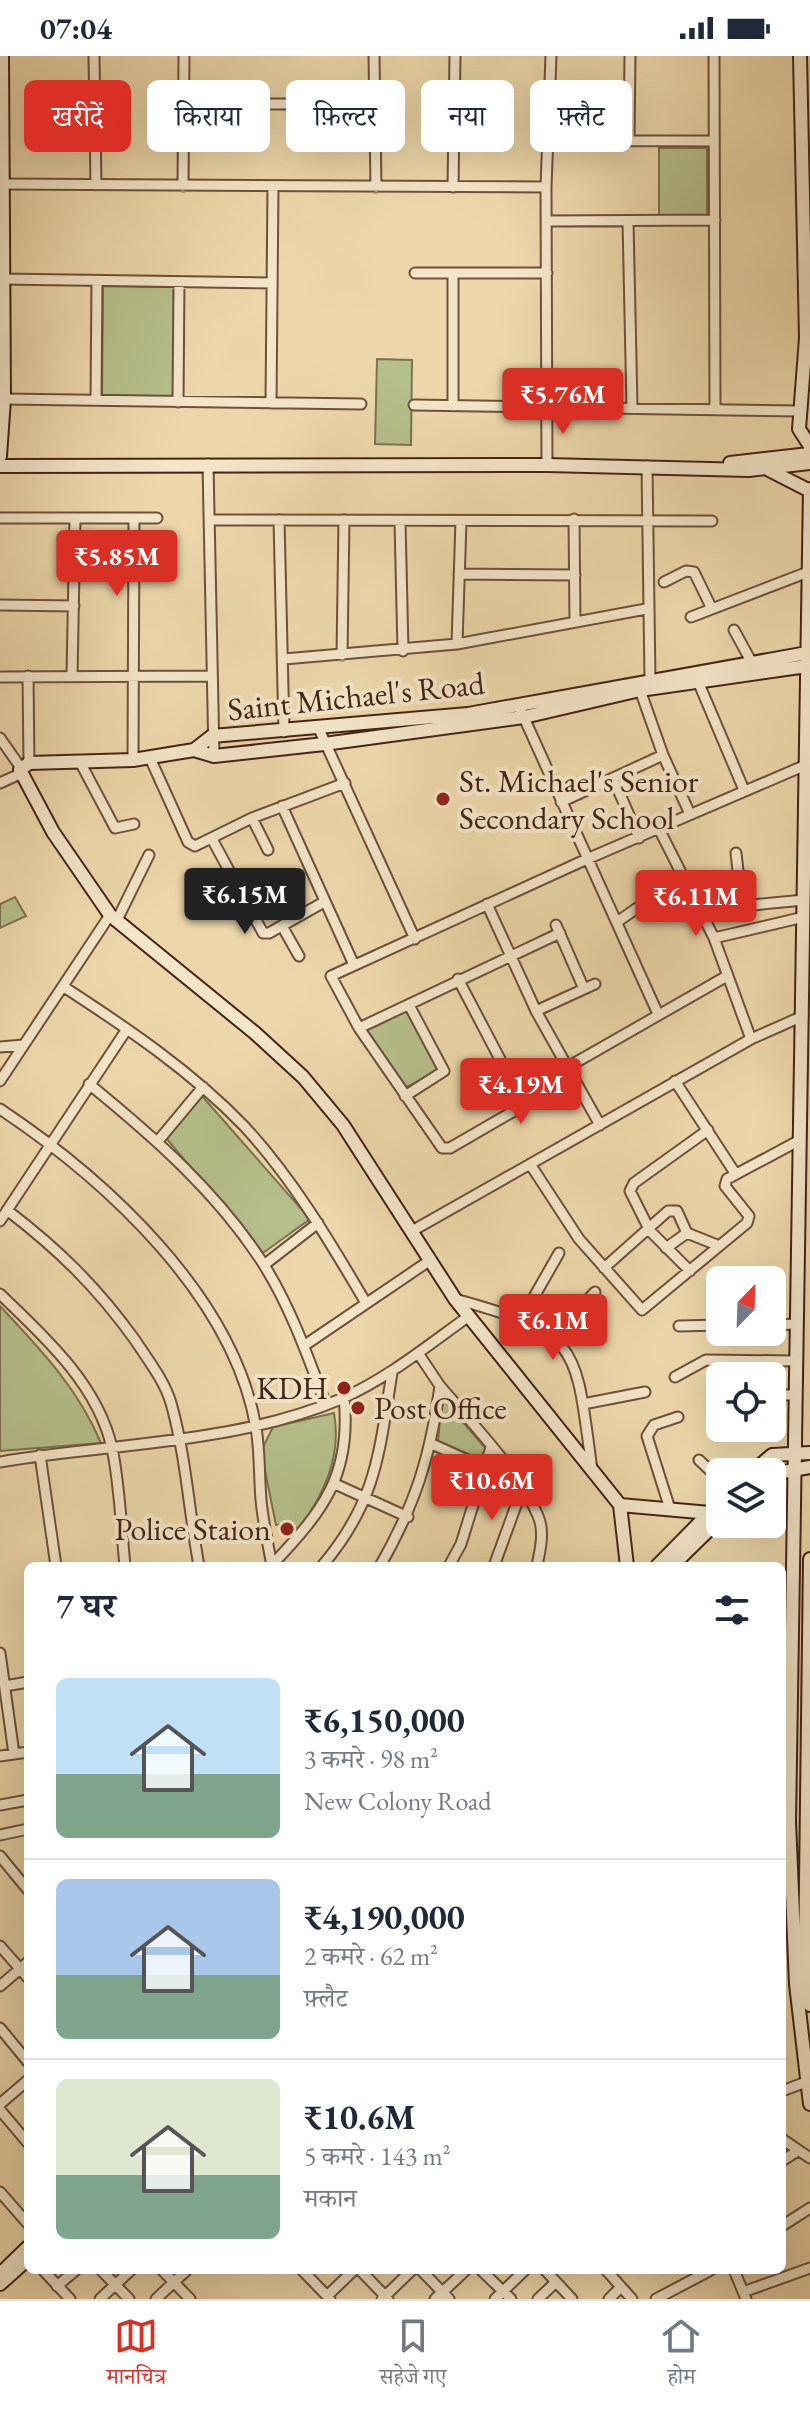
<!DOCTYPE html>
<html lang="hi">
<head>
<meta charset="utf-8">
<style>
	body { margin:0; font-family:"EB Garamond","Noto Serif Devanagari",serif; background:#f6f6f7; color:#1f2937; height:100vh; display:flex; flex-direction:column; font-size:30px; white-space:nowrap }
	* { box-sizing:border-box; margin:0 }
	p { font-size:26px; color:#747a83 }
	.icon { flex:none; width:44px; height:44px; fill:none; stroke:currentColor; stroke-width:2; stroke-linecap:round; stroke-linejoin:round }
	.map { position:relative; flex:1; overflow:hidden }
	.panel { position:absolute; left:24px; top:1506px; width:762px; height:712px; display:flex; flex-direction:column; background:#fff; border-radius:12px; box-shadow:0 8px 32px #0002 }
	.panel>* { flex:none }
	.guide { position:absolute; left:24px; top:24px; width:762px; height:72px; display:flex; gap:16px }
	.needle { width:52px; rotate:23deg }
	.controls { position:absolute; left:706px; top:1210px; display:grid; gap:16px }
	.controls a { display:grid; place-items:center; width:80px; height:80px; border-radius:12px; background:#fff; box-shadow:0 8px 32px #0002; font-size:40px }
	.price { position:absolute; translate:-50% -68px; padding:0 18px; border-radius:8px; background:#d93025; color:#fff; font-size:26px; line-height:52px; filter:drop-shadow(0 2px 4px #0008) }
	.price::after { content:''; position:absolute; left:50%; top:48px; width:24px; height:18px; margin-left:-12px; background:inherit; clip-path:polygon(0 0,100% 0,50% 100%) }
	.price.active { background:#222; color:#fff }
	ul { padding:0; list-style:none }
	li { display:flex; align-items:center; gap:24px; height:200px; padding:0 32px }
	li+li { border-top:2px solid #e0e1e3 }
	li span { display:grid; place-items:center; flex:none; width:224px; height:160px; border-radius:12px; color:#555 }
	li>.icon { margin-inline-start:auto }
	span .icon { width:96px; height:96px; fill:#fffc; stroke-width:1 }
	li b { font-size:34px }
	h2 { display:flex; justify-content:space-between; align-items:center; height:96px; padding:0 32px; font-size:34px }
	.pill { padding:0 28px; border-radius:12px; background:#fff; box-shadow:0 8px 32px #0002; font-size:28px; line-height:72px }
	.pill.active { background:#d93025; color:#fff }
	.status { display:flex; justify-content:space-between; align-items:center; height:56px; padding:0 40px; background:#fff; direction:ltr }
	.status svg { height:22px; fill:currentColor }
	.menu { display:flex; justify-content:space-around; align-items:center; height:112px; border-top:2px solid #e0e1e3; background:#fff; font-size:22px; color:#747a83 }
	.menu a { display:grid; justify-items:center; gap:4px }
	.menu .active { color:#d93025 }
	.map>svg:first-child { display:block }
	.green { fill:#b5bf8b; stroke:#7c7150; stroke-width:2 }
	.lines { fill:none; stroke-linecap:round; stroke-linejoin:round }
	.street-casing { stroke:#6e503b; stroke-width:13 }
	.secondary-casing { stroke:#432316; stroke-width:16 }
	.street { stroke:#f3e5c8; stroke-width:9 }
	.secondary { stroke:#f3e5c8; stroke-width:12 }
	.poi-dot { fill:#8f2418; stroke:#f3e5c8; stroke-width:3 }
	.labels { text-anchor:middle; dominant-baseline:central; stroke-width:8; stroke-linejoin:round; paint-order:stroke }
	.street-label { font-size:32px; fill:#432316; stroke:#f3e5c8 }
	.poi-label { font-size:32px; fill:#432316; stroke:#f3e5c8; text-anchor:start }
</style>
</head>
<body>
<div class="status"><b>07:04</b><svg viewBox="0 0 49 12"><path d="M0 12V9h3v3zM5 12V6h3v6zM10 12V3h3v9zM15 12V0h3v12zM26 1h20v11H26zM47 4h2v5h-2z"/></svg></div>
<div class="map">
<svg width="810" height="2243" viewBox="0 0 810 2243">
	<rect width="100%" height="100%" fill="#edd7aa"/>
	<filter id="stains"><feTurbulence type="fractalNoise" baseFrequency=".0025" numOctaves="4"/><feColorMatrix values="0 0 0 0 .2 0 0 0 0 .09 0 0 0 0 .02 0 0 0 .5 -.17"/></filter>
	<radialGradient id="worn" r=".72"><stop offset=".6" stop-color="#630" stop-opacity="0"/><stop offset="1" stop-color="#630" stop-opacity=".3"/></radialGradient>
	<path class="green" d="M659,92H707V159H659Z
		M103,230L174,231L173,341L102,339Z
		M377,303L412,304L411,389L375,388Z
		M15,841L26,860L0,872V848Z
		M405,953L440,1015L404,1032L365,971Z
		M202,1040L310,1163L263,1197L166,1082Z
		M0,1250C40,1293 78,1332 101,1387L0,1395Z
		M442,1342L487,1394L484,1405L438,1385Z
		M334,1357C342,1401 324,1437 299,1474L291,1467L276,1469L261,1395L273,1371Z"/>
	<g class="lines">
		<defs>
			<path id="street" d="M94,0L96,129
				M374,0L376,131
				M714,0L715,352
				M184,48H375
				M549,84L713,85
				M629,85L630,0
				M3,128L546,131
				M183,130L184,0
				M453,131L455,0
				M546,165L715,164
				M628,165L632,351
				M415,217H547
				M453,218V350
				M2,223L272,227
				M4,343L361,348
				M96,344L97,225
				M178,346L179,226
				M271,347L273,131
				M414,349L801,355
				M208,408L214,700
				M547,409L546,131L551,0
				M647,410L650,624
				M0,462H157
				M574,463L575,566
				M210,464L712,465
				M279,464L284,676
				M400,465L403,595
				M459,518L575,519
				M664,526L686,515L694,516L712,553
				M0,549L74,550
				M691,561L808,516
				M734,574L752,607
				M457,588L461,465
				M342,599L344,464
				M284,603L457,588L646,553
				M28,620L29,707
				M72,620L75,463
				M0,621L211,620
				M697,623L744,734
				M640,634L663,699L690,758
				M521,655L658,958
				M319,673L415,883
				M0,682L21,712
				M150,702L188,786L195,790L252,762L345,727
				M133,704L134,463
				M80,706L115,772L134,768
				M613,722L639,782
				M0,727L20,718
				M561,746L663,699
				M282,750L354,909
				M252,762L268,794
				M659,773L714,882L751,983
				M212,783L263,877H269L324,846
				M736,797L742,850L804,844
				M487,848L536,955L600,1069
				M117,864L149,799
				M617,866L683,820
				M556,869L584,933
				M282,870L299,900
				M714,882L804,861
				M458,923L524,1049
				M64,931C127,972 191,1015 244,1070C293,1123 330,1186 366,1247
				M536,955L595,928
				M359,972L560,877
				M0,991L23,989
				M566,1012L727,920
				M571,1022L450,1092H442L359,972L331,920L587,803L808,708
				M0,1025L110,859
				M675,1025L735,1117
				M89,1028C154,1081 218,1137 264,1209C291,1252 308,1301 326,1349
				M405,1040L444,1015L409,949
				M0,1053C105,1123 234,1240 256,1372C260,1395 259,1420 261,1444C263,1466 268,1488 272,1510
				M158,1085L203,1031
				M530,1108L579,1183L642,1254L747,1167L749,1160L725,1130L727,1123L800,1084
				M7,1154C59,1194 96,1230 135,1284C148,1304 164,1324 171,1347C186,1400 189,1456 199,1510
				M0,1165L127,973
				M412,1175L751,983L803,960
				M666,1192L687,1177L717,1189
				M264,1209L318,1167
				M604,1212L668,1155H677L687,1177
				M690,1215L650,1175L630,1135L634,1127L708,1074
				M0,1238C45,1281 98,1329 112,1392C120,1430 121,1471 125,1510
				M455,1243C582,1278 575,1288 592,1414
				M522,1262L559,1197
				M772,1269L797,1268
				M679,1270L720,1269
				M554,1280L595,1236
				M305,1289L429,1205
				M675,1321L706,1304L797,1305
				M440,1330C470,1365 521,1418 538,1460C545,1476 540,1494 537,1510
				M772,1339H796
				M718,1340H720
				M583,1348L645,1336
				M432,1388L487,1413
				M40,1399L56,1510
				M699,1404L720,1424
				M0,1406C113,1387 235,1388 341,1343C388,1322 427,1290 469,1260
				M335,1428L408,1461
				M670,1453L647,1380L654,1369L678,1361
				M272,1509C323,1455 352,1419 344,1341
				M322,1510C377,1445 379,1397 392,1317
				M380,1510C416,1447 430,1401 440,1330L418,1297
				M449,1510L461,1488L491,1391
				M494,1510L522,1433
				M0,1597L14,1698
				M5,1630L28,1626
				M0,1700L28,1696
				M0,1749L28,1744
				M0,1779L28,1773
				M0,1800L28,1834
				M0,1890L28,1922
				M0,1930L28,1906
				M0,1972L28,2006
				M782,2035L806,2026
				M0,2048L28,2024
				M0,2054L28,2087
				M782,2083L810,2102
				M782,2105L796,2096
				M0,2136L28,2168
				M782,2170L810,2152
				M43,2214L70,2243
				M101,2214L129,2243
				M162,2214L190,2243
				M302,2214L330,2243
				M360,2214L388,2243
				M421,2214L449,2243
				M481,2214L511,2243
				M545,2214L572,2243
				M606,2214L632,2243
				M734,2214L746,2243
				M57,2230L76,2214
				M743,2236L810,2212
				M327,2240L354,2214
				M100,2243L131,2214
				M156,2243L187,2214
				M382,2243L412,2214
				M435,2243L466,2214
				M495,2243L525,2214
				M538,2243L556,2226
				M609,2243L621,2231
				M656,2243L711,2214"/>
			<path id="secondary" d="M800,0L806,282L799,373L810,390
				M0,400L4,343L2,0
				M730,407L809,398
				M0,410L547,409L749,414L810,407
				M769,414L810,435
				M810,433L789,1766L796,1928L810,2048
				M194,694L212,680L468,658L807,597
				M752,1416L772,1399L810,1397
				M772,1418L810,1411
				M620,1449L710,1457L720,1463
				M810,1503L805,1906L810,1949
				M627,1510L620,1449L455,1243L343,1069L303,1021L255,977L110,859L53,776L20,714L29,707L133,704L194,694L214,700L324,688L524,661L640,634L807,610
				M657,1510L720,1446
				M672,1510L720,1463
				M0,2218L28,2191
				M0,2228L28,2203"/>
		</defs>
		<use href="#street" class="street-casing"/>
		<use href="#secondary" class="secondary-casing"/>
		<use href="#street" class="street"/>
		<use href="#secondary" class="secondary"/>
	</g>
	<g class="poi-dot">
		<circle cx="443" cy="743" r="8"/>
		<circle cx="344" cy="1332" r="8"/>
		<circle cx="358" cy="1352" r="8"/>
		<circle cx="287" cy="1473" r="8"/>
	</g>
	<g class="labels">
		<g class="street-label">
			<text transform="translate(356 640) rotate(-6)">Saint Michael's Road</text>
		</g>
		<g class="poi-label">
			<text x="459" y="725">St. Michael's Senior<tspan x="459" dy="37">Secondary School</tspan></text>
			<text x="328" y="1332" text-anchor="end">KDH</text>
			<text x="374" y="1352">Post Office</text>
			<text x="271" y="1473" text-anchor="end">Police Staion</text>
		</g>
	</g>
	<rect width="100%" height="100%" filter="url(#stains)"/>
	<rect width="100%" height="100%" fill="url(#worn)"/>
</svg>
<div class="controls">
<a><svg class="needle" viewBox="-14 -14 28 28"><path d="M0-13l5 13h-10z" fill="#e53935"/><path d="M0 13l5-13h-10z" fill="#747a83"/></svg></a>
<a><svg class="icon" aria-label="locate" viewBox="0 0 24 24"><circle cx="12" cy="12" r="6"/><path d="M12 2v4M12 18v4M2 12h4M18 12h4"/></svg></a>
<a><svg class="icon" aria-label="layers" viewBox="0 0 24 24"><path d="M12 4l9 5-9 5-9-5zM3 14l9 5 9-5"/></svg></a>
</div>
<b class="price" style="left:563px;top:380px">₹5.76M</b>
<b class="price" style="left:117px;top:542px">₹5.85M</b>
<b class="price active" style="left:245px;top:880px">₹6.15M</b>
<b class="price" style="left:696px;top:882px">₹6.11M</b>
<b class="price" style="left:521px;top:1070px">₹4.19M</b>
<b class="price" style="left:553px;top:1306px">₹6.1M</b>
<b class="price" style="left:492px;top:1466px">₹10.6M</b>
<div class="guide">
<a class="pill active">खरीदें</a>
<a class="pill">किराया</a>
<a class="pill">फ़िल्टर</a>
<a class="pill">नया</a>
<a class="pill">फ़्लैट</a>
</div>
<section class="panel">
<h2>7 घर<svg class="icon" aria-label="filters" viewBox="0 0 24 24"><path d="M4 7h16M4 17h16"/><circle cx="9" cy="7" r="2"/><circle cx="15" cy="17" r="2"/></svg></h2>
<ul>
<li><span style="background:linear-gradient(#bfe0f5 60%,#7fa58c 0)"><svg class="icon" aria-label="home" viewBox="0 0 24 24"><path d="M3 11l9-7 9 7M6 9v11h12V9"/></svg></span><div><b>₹6,150,000</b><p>3 कमरे · 98 m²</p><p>New Colony Road</p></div></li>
<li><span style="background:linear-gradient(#a9c7e8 60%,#7fa58c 0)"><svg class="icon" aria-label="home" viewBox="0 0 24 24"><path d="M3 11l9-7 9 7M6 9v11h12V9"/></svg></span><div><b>₹4,190,000</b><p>2 कमरे · 62 m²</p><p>फ़्लैट</p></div></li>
<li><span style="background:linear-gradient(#dfe7d0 60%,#7fa58c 0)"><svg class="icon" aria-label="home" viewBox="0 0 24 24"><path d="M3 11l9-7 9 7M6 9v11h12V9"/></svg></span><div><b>₹10.6M</b><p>5 कमरे · 143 m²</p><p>मकान</p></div></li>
</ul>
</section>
</div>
<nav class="menu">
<a class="active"><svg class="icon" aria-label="map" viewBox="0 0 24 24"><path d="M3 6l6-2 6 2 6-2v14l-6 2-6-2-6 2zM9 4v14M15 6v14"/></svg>मानचित्र</a>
<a><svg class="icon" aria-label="saved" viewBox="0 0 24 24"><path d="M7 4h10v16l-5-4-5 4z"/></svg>सहेजे गए</a>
<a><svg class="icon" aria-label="home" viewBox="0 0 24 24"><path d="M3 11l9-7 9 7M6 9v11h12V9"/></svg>होम</a>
</nav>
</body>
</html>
